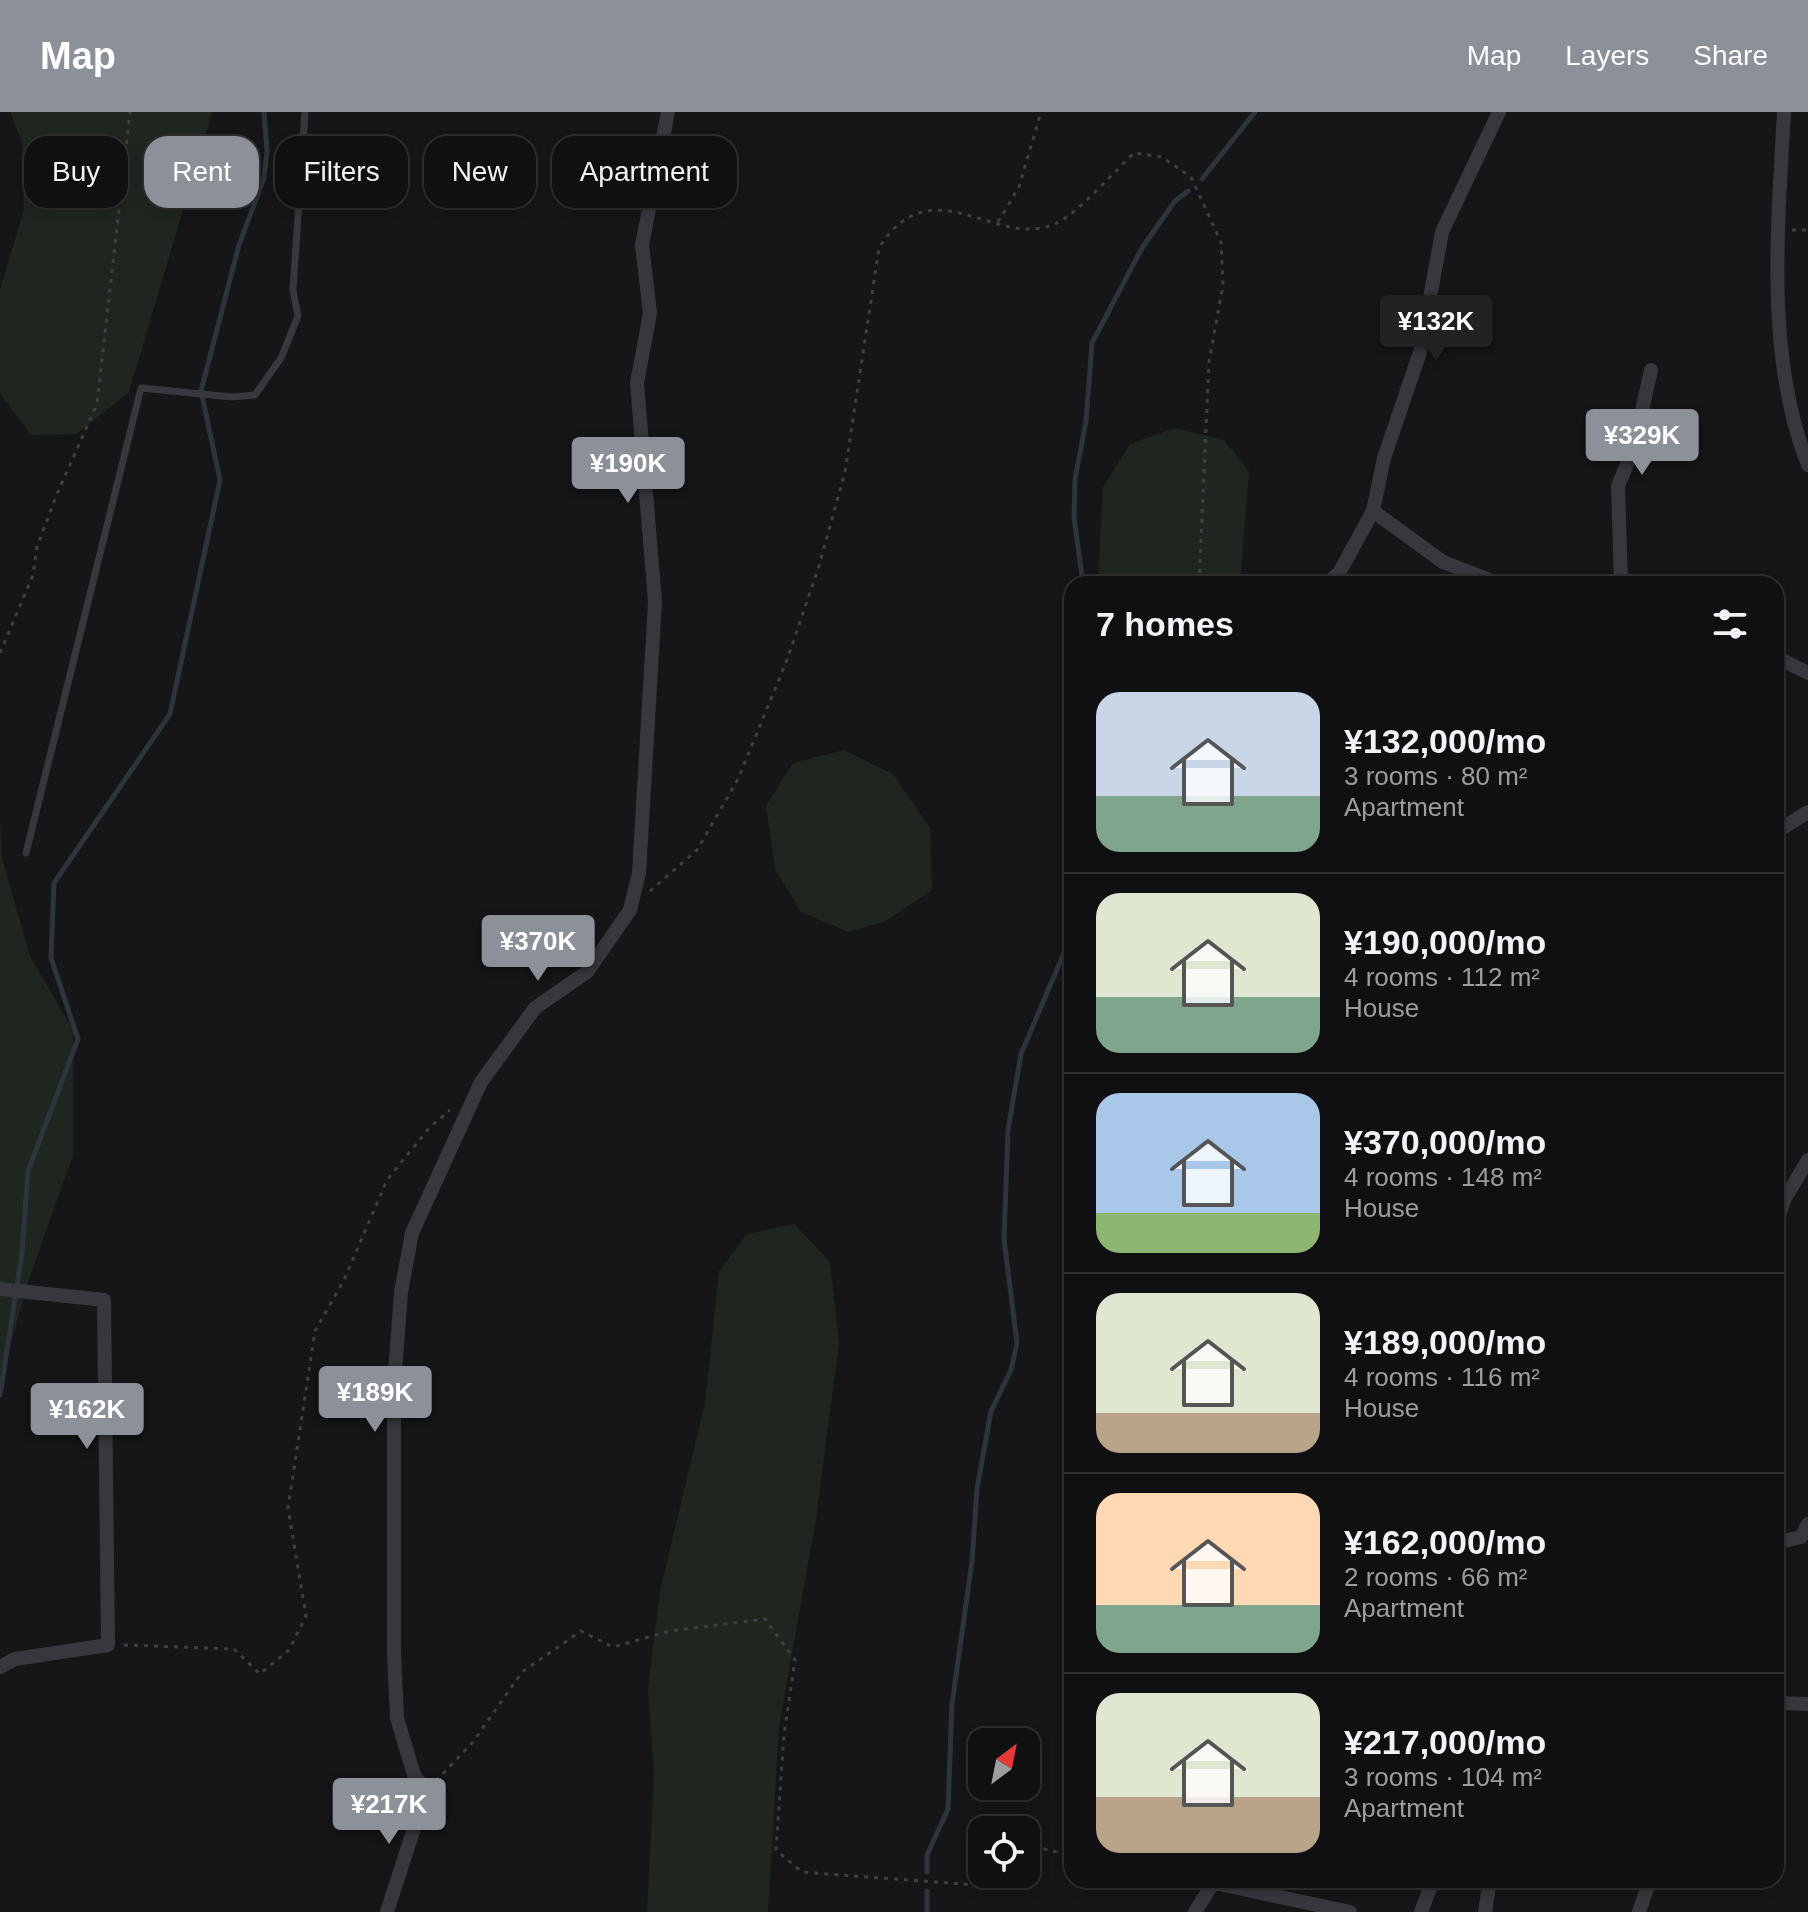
<!DOCTYPE html>
<html lang="en">
<head>
<meta charset="utf-8">
<style>
	body { margin:0; font-family:Helvetica,sans-serif; background:#19191b; color:#f1f3f6; height:100vh; display:flex; flex-direction:column; font-size:30px; white-space:nowrap }
	* { box-sizing:border-box; margin:0 }
	p { font-size:26px; color:#9c9d9f }
	.icon { flex:none; width:44px; height:44px; fill:none; stroke:currentColor; stroke-width:2; stroke-linecap:round; stroke-linejoin:round }
	.map { position:relative; flex:1; overflow:hidden }
	.panel { position:absolute; left:1064px; top:464px; width:720px; height:1312px; display:flex; flex-direction:column; background:#101012; border-radius:24px; box-shadow:0 4px 12px #0003,0 0 0 2px #303032 }
	.panel>* { flex:none }
	.top-card { position:absolute; left:24px; top:24px; width:760px; height:72px; display:flex; gap:16px }
	.needle { width:52px; rotate:32deg }
	.tools { position:absolute; left:968px; top:1616px; display:grid; gap:16px }
	.tools a { display:grid; place-items:center; width:72px; height:72px; border-radius:16px; background:#101012; box-shadow:0 4px 12px #0003,0 0 0 2px #303032; font-size:40px }
	.price { position:absolute; translate:-50% -68px; padding:0 18px; border-radius:8px; background:#8c9099; color:#fff; font-size:26px; line-height:52px; filter:drop-shadow(0 2px 4px #0008) }
	.price::after { content:''; position:absolute; left:50%; top:48px; width:24px; height:18px; margin-left:-12px; background:inherit; clip-path:polygon(0 0,100% 0,50% 100%) }
	.price.current { background:#222; color:#fff }
	ul { padding:0; list-style:none }
	li { display:flex; align-items:center; gap:24px; height:200px; padding:0 32px }
	li+li { border-top:2px solid #303032 }
	li span { display:grid; place-items:center; flex:none; width:224px; height:160px; border-radius:24px; color:#555 }
	li>.icon { margin-inline-start:auto }
	span .icon { width:96px; height:96px; fill:#fffc; stroke-width:1 }
	li b { font-size:34px }
	h2 { display:flex; justify-content:space-between; align-items:center; height:96px; padding:0 32px; font-size:34px }
	.tag { padding:0 28px; border-radius:24px; background:#101012; box-shadow:0 4px 12px #0003,0 0 0 2px #303032; font-size:28px; line-height:72px }
	.tag.current { background:#8c9099; color:#fff }
	header { display:flex; align-items:center; gap:48px; box-sizing:border-box; height:112px; padding:0 40px; background:#8c9099; color:#fff }
	header strong { font-size:38px }
	nav { display:flex; gap:44px; margin-inline-start:auto; font-size:28px }
	.map>svg:first-child { display:block }
	.green { fill:#1e261f }
	.lines { fill:none; stroke-linecap:round; stroke-linejoin:round }
	.stream { stroke:#2c353c; stroke-width:5 }
	.path { stroke:#3d3f44; stroke-width:3; stroke-dasharray:4 6; stroke-linecap:butt }
	.lane { stroke:#37383d; stroke-width:7 }
	.street { stroke:#37383d; stroke-width:14 }
</style>
</head>
<body>
<header>
<strong>Map</strong>
<nav><a>Map</a><a>Layers</a><a>Share</a></nav>
</header>
<div class="map">
<svg width="1808" height="1800" viewBox="0 0 1808 1800">
	<rect width="100%" height="100%" fill="#161618"/>
	<path class="green" d="M10,0H212L129,280L77,322L31,323L0,282V178L24,97L22,30Z
		M1175,316L1224,328L1249,359L1240,472H1098L1103,375L1130,332Z
		M844,638L893,662L930,716L932,778L886,809L849,820L801,800L775,757L766,694L793,651Z
		M0,704L2,746L30,844L73,918V1043L28,1170L0,1270Z
		M794,1112L830,1150L839,1231L816,1407L779,1615L768,1800H647L654,1661L648,1576L660,1479L705,1291L719,1159L747,1122Z"/>
	<g class="lines">
		<path class="stream" d="M1202,67L1255,0
			M1083,472L1074,405L1075,367L1086,309L1092,231L1142,136L1175,89L1188,79
			M0,1283L22,1141L28,1059L78,927L51,846L54,771L170,602L220,368L201,279L239,133L264,66L267,39L264,0
			M927,1760V1743L948,1697L952,1592L972,1449L977,1377L991,1299L1011,1258L1017,1231L1004,1127L1008,1018L1021,942L1072,822
			M927,1779V1800"/>
		<path class="path" d="M998,110L1019,75L1041,0
			M1792,118H1808
			M0,541L33,463L37,435L57,382L97,292L130,0
			M650,779L697,738L738,667L787,548L819,454L845,360L879,136C932,51 997,140 1057,111C1079,100 1115,59 1134,41L1162,45L1191,65L1221,130L1223,173L1209,250L1199,472
			M124,1533L234,1537L260,1562L289,1538L306,1504L288,1396L315,1219L344,1168L387,1068L430,1015L450,998
			M436,1669L473,1630L522,1560L581,1519L613,1535L670,1519L765,1507L795,1548L784,1623L776,1738L802,1760L976,1773L996,1762
			M1026,1745L1041,1736L1072,1744
			M1164,1768H1185"/>
		<path class="lane" d="M26,741L141,276L232,285L255,283L281,246L298,204L293,178L305,0"/>
		<path class="street" d="M1784,0C1778,114 1765,244 1808,353
			M1373,399L1443,450L1500,472
			M1327,472L1339,461L1373,399L1384,346L1420,240L1442,120L1499,0
			M1621,472L1618,374L1634,335L1651,258
			M1776,545L1808,561
			M1776,720L1808,700
			M1776,1115L1784,1088L1808,1048
			M0,1177L104,1188L108,1533L15,1547L0,1555
			M1776,1431L1801,1425L1808,1412
			M1776,1591L1808,1592
			M1201,1768L1350,1800
			M387,1800L426,1679L414,1663L397,1606L394,1541V1274L401,1180L412,1121L481,970L535,896L587,860L630,798L639,761L655,490L637,271L650,201L642,133L668,0
			M1195,1800L1213,1771
			M1421,1800L1433,1768
			M1485,1800L1490,1768
			M1639,1800L1650,1768"/>
	</g>
</svg>
<div class="tools">
<a><svg class="needle" viewBox="-14 -14 28 28"><path d="M0-13l5 13h-10z" fill="#e53935"/><path d="M0 13l5-13h-10z" fill="#9c9d9f"/></svg></a>
<a><svg class="icon" aria-label="locate" viewBox="0 0 24 24"><circle cx="12" cy="12" r="6"/><path d="M12 2v4M12 18v4M2 12h4M18 12h4"/></svg></a>
</div>
<b class="price current" style="left:1436px;top:251px">¥132K</b>
<b class="price" style="left:1642px;top:365px">¥329K</b>
<b class="price" style="left:628px;top:393px">¥190K</b>
<b class="price" style="left:538px;top:871px">¥370K</b>
<b class="price" style="left:375px;top:1322px">¥189K</b>
<b class="price" style="left:87px;top:1339px">¥162K</b>
<b class="price" style="left:389px;top:1734px">¥217K</b>
<div class="top-card">
<a class="tag">Buy</a>
<a class="tag current">Rent</a>
<a class="tag">Filters</a>
<a class="tag">New</a>
<a class="tag">Apartment</a>
</div>
<section class="panel">
<h2>7 homes<svg class="icon" aria-label="filters" viewBox="0 0 24 24"><path d="M4 7h16M4 17h16"/><circle cx="9" cy="7" r="2"/><circle cx="15" cy="17" r="2"/></svg></h2>
<ul>
<li><span style="background:linear-gradient(#c9d6e8 65%,#7fa58c 0)"><svg class="icon" aria-label="home" viewBox="0 0 24 24"><path d="M3 11l9-7 9 7M6 9v11h12V9"/></svg></span><div><b>¥132,000/mo</b><p>3 rooms · 80 m²</p><p>Apartment</p></div></li>
<li><span style="background:linear-gradient(#dfe7d0 65%,#7fa58c 0)"><svg class="icon" aria-label="home" viewBox="0 0 24 24"><path d="M3 11l9-7 9 7M6 9v11h12V9"/></svg></span><div><b>¥190,000/mo</b><p>4 rooms · 112 m²</p><p>House</p></div></li>
<li><span style="background:linear-gradient(#a9c7e8 75%,#8fb573 0)"><svg class="icon" aria-label="home" viewBox="0 0 24 24"><path d="M3 11l9-7 9 7M6 9v11h12V9"/></svg></span><div><b>¥370,000/mo</b><p>4 rooms · 148 m²</p><p>House</p></div></li>
<li><span style="background:linear-gradient(#dfe7d0 75%,#b9a48a 0)"><svg class="icon" aria-label="home" viewBox="0 0 24 24"><path d="M3 11l9-7 9 7M6 9v11h12V9"/></svg></span><div><b>¥189,000/mo</b><p>4 rooms · 116 m²</p><p>House</p></div></li>
<li><span style="background:linear-gradient(#ffd9b3 70%,#7fa58c 0)"><svg class="icon" aria-label="home" viewBox="0 0 24 24"><path d="M3 11l9-7 9 7M6 9v11h12V9"/></svg></span><div><b>¥162,000/mo</b><p>2 rooms · 66 m²</p><p>Apartment</p></div></li>
<li><span style="background:linear-gradient(#dfe7d0 65%,#b9a48a 0)"><svg class="icon" aria-label="home" viewBox="0 0 24 24"><path d="M3 11l9-7 9 7M6 9v11h12V9"/></svg></span><div><b>¥217,000/mo</b><p>3 rooms · 104 m²</p><p>Apartment</p></div></li>
</ul>
</section>
</div>
</body>
</html>
